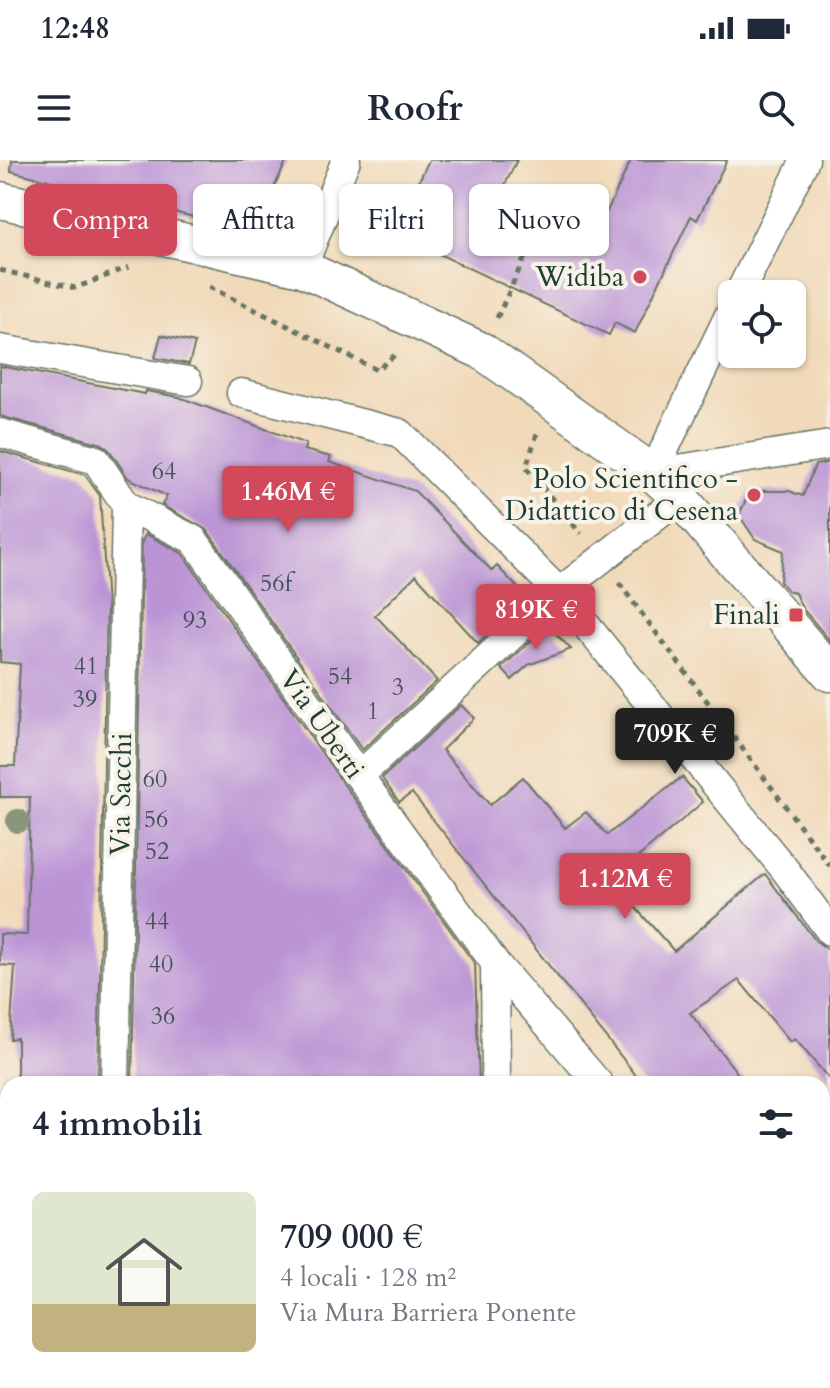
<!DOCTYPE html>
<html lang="it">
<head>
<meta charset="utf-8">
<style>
	body { margin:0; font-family:Cardo,serif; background:#f6f6f7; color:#1f2937; height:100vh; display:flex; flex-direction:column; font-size:30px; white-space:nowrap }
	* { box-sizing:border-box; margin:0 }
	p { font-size:26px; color:#747a83 }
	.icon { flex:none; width:44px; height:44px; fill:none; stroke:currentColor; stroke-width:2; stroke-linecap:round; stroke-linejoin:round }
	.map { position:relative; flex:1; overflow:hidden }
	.details { position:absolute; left:0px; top:916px; width:830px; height:312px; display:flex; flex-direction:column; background:#fff; border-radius:24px 24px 0 0; box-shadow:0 2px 6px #0004 }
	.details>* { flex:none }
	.top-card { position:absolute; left:24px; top:24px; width:782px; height:72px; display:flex; gap:16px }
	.controls { position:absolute; left:718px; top:120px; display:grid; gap:16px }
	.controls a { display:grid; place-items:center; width:88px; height:88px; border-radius:12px; background:#fff; box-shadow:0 2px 6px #0004; font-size:40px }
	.price { position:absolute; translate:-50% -68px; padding:0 18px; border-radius:8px; background:#d1495b; color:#fff; font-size:26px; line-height:52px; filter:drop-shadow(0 2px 4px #0008) }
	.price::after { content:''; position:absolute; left:50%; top:48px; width:24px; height:18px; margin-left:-12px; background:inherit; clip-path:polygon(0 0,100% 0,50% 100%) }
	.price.current { background:#222; color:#fff }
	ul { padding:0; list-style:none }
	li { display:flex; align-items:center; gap:24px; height:200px; padding:0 32px }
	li+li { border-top:2px solid #e0e1e3 }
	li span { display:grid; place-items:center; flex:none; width:224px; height:160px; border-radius:12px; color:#555 }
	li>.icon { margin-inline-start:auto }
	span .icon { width:96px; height:96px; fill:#fffc; stroke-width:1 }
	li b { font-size:34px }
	h2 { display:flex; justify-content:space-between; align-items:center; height:96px; padding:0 32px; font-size:34px }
	.chip { padding:0 28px; border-radius:12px; background:#fff; box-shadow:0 2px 6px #0004; font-size:28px; line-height:72px }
	.chip.current { background:#d1495b; color:#fff }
	.status { display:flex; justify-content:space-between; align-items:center; height:56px; padding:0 40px; background:#fff; direction:ltr }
	.status svg { height:22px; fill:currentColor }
	header { display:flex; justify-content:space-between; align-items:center; height:104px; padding:0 32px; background:#fff; font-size:36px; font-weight:800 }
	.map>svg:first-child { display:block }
	.building { fill:#bb94d5 }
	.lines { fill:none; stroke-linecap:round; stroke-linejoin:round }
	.minor-casing { stroke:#687463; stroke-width:31 }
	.tertiary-casing { stroke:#687463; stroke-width:39 }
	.path { stroke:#687463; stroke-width:5; stroke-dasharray:6 6; stroke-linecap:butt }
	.minor { stroke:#fff; stroke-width:28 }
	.tertiary { stroke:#fff; stroke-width:36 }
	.tree { fill:#8a957b }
	.poi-dot { fill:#d1495b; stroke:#f7f3e8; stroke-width:3 }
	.labels { text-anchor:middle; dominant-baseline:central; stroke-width:8; stroke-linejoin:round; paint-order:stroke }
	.number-label { font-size:24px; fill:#46535c }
	.poi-label { font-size:28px; fill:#1f3d34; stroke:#f7f3e8; text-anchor:end }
	.street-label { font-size:28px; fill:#1f3d34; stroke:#f7f3e8 }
</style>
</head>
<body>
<div class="status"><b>12:48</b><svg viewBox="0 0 49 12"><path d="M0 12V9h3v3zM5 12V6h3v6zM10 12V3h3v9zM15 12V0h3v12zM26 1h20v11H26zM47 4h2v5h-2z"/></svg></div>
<header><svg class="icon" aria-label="menu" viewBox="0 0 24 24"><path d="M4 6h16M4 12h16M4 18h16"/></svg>Roofr<svg class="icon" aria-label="search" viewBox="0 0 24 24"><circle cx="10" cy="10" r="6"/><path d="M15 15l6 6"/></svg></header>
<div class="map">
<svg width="830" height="1228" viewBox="0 0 830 1228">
	<rect width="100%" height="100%" fill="#f7f3e8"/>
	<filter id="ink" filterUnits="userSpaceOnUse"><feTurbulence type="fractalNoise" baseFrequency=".0125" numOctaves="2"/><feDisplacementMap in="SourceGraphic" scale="16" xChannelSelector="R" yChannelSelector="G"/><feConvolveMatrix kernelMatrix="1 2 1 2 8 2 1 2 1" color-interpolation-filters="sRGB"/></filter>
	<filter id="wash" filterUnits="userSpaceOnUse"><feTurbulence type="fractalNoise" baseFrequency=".006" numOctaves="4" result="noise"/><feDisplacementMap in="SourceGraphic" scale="32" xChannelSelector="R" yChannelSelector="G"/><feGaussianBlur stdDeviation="1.8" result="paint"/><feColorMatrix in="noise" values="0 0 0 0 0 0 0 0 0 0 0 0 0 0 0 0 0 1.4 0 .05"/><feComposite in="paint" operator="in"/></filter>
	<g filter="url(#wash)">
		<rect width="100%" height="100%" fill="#f1daba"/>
		<g id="blocks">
			<path class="building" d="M12,0H287L253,72L11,11Z
				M429,0H517L501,33L520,55L563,75H596L631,0H727L697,60L691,56L635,173L615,163L609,175L416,83L421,72L399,62Z
				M161,175L195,183L189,204L155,198Z
				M0,206L145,234L146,231L179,237L306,284L304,290L331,297L329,302L415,331L492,411L497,406L517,427L513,431L524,442L478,483L416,415L375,455L437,521L362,590L207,370L162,345L167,336L128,318L110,291L102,284L0,256Z
				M0,291L85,315L100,336L107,447L98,924H17V878L10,879L15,806L0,805V774L27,775L30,637H0V606H15L20,504L0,502Z
				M830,302V481L802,448L795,433L788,431L780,422L783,391L755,379L739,355L750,331H789L803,336L815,305Z
				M146,374L182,393L345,626L475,804L479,924H132L142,381Z
				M548,466L571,489L528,505L512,520L501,508Z
				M461,545L474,558L442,590L490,645L523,617L565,668L586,652L607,675L682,617L703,642L611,720L674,791L765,714L816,781L830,791V920L795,879L790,882L739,820L690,853L746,924H643L412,633L399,642L382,618Z"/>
		</g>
	</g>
	<g filter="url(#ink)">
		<use href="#blocks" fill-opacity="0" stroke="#687463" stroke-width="2"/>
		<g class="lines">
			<defs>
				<path id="minor" d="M302,108L346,0
					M739,134L805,0
					M0,189L188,221
					M241,233L400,273L559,432L786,711L830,771
					M0,273L96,300L126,345L194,380L359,616L495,803L599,924
					M653,313L732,149
					M653,313L830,285
					M359,616L559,432L680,338
					M495,803L496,924
					M115,924L126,345
					M822,1197L830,1208
					M499,1220V1228
					M110,1228V1220"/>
				<path id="tertiary" d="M0,40L302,108L482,191L653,313L680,338L830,513"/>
			</defs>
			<use href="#minor" class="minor-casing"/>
			<use href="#tertiary" class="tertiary-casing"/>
			<path class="path" d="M540,65L545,54
				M0,110L75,128L129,107
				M209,127L377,210L397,193
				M497,158L530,86
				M537,274L526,307L581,374
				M619,423L830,706
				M51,1223L80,1228"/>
			<use href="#minor" class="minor"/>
			<use href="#tertiary" class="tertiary"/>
		</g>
		<circle class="tree" cx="18" cy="661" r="12"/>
	</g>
	<g class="poi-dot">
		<circle cx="640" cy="117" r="8"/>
		<circle cx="754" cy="335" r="8"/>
		<rect x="788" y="447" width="16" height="16" rx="4"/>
	</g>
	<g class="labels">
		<g class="number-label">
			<text x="164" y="311">64</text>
			<text x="276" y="423">56f</text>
			<text x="195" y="460">93</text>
			<text x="86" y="506">41</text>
			<text x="340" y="516">54</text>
			<text x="398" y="527">3</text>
			<text x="85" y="539">39</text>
			<text x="373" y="551">1</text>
			<text x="155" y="619">60</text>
			<text x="156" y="659">56</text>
			<text x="157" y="691">52</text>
			<text x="157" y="761">44</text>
			<text x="161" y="804">40</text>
			<text x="163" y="856">36</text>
		</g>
		<g class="poi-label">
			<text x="624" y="117">Widiba</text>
			<text x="738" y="319">Polo Scientifico -<tspan x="738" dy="32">Didattico di Cesena</tspan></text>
			<text x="780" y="455">Finali</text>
		</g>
		<g class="street-label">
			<text transform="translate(322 564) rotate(55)">Via Uberti</text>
			<text transform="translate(121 634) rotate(-89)">Via Sacchi</text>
		</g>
	</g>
</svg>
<div class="controls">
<a><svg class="icon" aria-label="locate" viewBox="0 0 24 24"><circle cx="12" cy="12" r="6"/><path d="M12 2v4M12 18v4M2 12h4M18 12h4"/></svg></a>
</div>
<b class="price" style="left:288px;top:374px">1.46M €</b>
<b class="price" style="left:536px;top:492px">819K €</b>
<b class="price current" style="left:675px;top:616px">709K €</b>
<b class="price" style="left:625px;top:761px">1.12M €</b>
<div class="top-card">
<a class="chip current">Compra</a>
<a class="chip">Affitta</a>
<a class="chip">Filtri</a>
<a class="chip">Nuovo</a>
</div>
<section class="details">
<h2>4 immobili<svg class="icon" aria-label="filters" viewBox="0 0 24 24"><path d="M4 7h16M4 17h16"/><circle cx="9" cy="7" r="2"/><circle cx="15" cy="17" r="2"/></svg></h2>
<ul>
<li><span style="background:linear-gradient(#dfe7d0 70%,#c2b280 0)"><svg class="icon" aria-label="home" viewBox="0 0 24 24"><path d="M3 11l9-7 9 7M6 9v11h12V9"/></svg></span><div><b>709 000 €</b><p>4 locali · 128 m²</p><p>Via Mura Barriera Ponente</p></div></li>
</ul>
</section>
</div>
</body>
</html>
